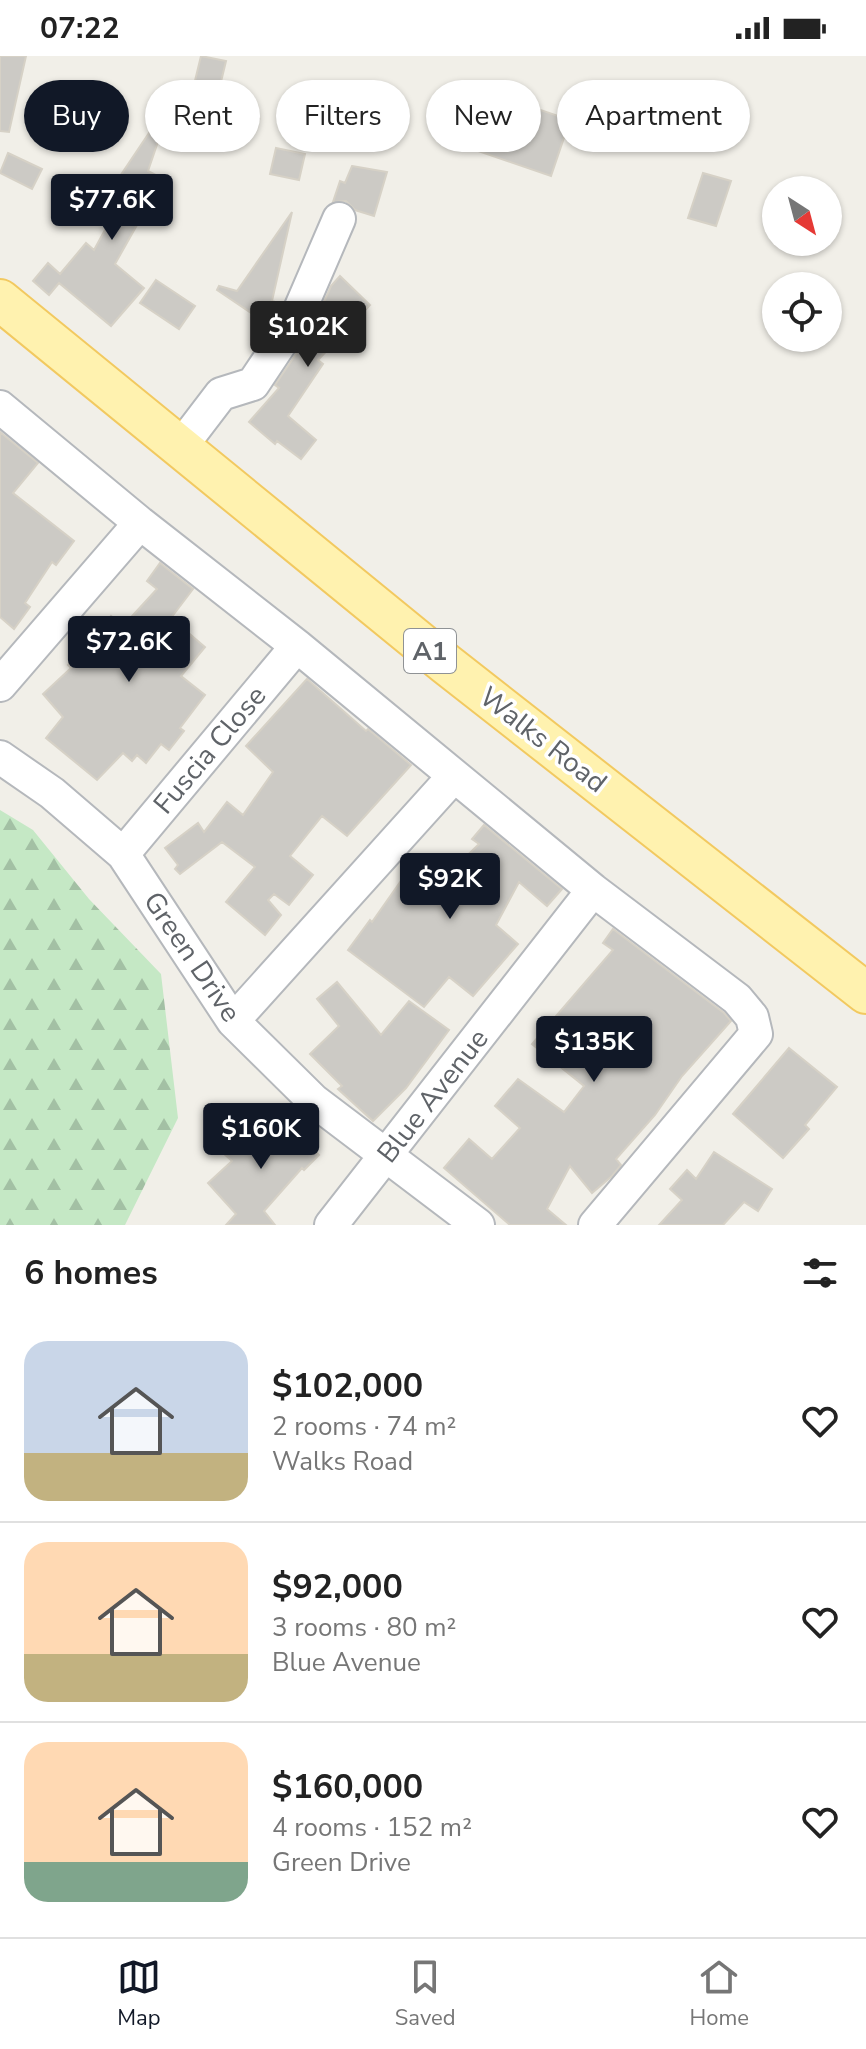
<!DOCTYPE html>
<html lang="en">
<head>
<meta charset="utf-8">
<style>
	body { margin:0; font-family:"Nunito Sans",sans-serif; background:#f2f2f2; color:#222; height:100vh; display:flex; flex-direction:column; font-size:30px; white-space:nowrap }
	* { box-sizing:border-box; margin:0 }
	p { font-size:26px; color:#767676 }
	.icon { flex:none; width:44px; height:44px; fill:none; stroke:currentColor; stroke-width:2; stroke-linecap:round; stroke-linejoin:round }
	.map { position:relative; height:1169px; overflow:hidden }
	.side { display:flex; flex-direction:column; background:#fff; flex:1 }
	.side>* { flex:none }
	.hud { position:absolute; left:24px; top:24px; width:818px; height:72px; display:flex; gap:16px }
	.needle { width:52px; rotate:144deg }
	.buttons { position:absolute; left:762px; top:120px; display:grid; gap:16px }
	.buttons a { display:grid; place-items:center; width:80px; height:80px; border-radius:50%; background:#fff; box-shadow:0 2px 6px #0004; font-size:40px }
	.price { position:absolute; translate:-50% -68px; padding:0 18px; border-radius:8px; background:#111827; color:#fff; font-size:26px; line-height:52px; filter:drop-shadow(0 2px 4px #0008) }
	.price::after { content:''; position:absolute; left:50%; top:48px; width:24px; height:18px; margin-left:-12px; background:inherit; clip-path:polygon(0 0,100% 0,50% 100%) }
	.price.current { background:#222; color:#fff }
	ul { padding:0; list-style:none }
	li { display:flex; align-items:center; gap:24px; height:200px; padding:0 24px }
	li+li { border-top:2px solid #e0e0e0 }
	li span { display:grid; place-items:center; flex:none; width:224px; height:160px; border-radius:24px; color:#555 }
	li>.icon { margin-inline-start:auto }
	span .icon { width:96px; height:96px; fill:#fffc; stroke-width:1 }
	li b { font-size:34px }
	h2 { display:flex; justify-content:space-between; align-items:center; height:96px; padding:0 24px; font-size:34px }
	.tag { padding:0 28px; border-radius:36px; background:#fff; box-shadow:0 2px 6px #0004; font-size:28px; line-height:72px }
	.tag.current { background:#111827; color:#fff }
	.status { display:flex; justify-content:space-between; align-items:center; height:56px; padding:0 40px; background:#fff; direction:ltr }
	.status svg { height:22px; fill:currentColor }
	.dock { display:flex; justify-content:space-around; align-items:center; height:112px; border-top:2px solid #e0e0e0; background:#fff; font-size:22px; color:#767676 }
	.dock a { display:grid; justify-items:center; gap:4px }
	.dock .current { color:#111827 }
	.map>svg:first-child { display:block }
	.forest { fill:url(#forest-firs) }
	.building { fill:#cccac5; stroke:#d6d1c6; stroke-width:2 }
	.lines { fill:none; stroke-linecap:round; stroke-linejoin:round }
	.minor-casing { stroke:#b5b8bc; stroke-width:36 }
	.major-casing { stroke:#f2c960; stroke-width:44 }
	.minor { stroke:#fff; stroke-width:32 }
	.major { stroke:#fff2af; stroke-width:40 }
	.labels { text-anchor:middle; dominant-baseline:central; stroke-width:7; stroke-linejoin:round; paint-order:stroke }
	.shield { fill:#fff; stroke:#8f9295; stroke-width:2 }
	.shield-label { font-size:26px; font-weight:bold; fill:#5f6368 }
	.street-label { font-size:28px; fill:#5f6368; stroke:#fff }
</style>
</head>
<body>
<div class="status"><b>07:22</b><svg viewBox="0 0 49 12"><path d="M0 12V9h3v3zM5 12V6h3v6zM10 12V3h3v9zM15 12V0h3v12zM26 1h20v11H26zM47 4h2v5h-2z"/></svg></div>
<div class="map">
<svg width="866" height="1169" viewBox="0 0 866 1169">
	<defs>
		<pattern id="forest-firs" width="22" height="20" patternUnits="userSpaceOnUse" patternTransform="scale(2)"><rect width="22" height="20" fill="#c5e8c5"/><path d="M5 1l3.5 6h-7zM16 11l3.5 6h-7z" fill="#a3c0a4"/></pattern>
	</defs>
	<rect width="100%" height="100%" fill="#f1efe8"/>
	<path class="forest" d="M0,754L33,774L89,843L161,918L178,1062L125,1169H0Z"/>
	<path class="building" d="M0,0H26L9,76L0,75Z
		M201,0L226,5L220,30L258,62L168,58L170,36L192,37Z
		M491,37L570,64L551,120L472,93Z
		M157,65L164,68L148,115L163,123L115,208L144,232L111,270L59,227L49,239L33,225L48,207L60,218L86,187L94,194L118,150L104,144Z
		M276,92L305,98L299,124L270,118Z
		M8,97L42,113L32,133L0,117Z
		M352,110L387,116L374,160L355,154L346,145L333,146L340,125L345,127Z
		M703,117L731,125L716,170L688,162Z
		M292,156L272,245L282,248L269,269L217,234L219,230L237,235Z
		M340,220L370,249L318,304L323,308L288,360L316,384L301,403L277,385L275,388L249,366L279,332L275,329L311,276L331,230Z
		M156,224L195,250L179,273L140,247Z
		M0,376L38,407L13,437L74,485L56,509L52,506L25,547L30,551L14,573L0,561Z
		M160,507L193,533L171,562L205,591L181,620L205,639L180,672L184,675L169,694L161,688L146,707L137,699L132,705L123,697L97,724L46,682L63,661L43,638L71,612L68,609L111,560L123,570L157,533L147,525Z
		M307,623L366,675L368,673L411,709L347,780L322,760L290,800L313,819L289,849L274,838L268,844L281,859L265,879L226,846L255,811L222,786L180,818L175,813L178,809L165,792L198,767L204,776L227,746L243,759L273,716L246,690Z
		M484,769L562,833L547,850L519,826L496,869L518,888L473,940L449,921L424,951L348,894L370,864L372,866L412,809L439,827L479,788L472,783Z
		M613,873L724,957L731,965L682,1020L655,1059L616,1103L621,1109L612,1120L592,1137L570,1110L547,1153L566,1169H510L444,1112L469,1083L492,1103L520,1072L495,1050L518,1023L564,1056L584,1030L532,988L613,894L603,887Z
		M337,926L381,979L409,945L449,974L406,1032L373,1065L338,1033L342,1030L310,998L339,970L317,943Z
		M789,992L837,1031L805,1069L809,1073L783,1102L733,1058Z
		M279,1059L319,1099L304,1114L302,1112L264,1155L275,1169H226L236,1158L208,1127L232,1105L223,1097L242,1076L253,1085Z
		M714,1096L772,1133L758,1155L744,1146L723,1169H659L682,1144L670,1133L687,1114L696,1123Z"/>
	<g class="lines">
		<defs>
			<path id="minor" d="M0,351L140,467L297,590L593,834L737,943L752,961L756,978L595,1169
				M179,393L221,338L253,328L295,265L339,163
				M0,629L140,467
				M0,701L52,737L123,798L233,965L313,1044L478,1169
				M123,798L297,590
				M233,965L454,720
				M331,1169L593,834"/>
			<path id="major" d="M0,244L446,608L866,937"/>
		</defs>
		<use href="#minor" class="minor-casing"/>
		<use href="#major" class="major-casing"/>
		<use href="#minor" class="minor"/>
		<use href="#major" class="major"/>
	</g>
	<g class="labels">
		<rect class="shield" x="404" y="573" width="52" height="44" rx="6"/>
		<g class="shield-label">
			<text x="430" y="595">A1</text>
		</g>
		<g class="street-label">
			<text transform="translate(543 684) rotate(38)">Walks Road</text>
			<text transform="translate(210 694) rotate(-50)">Fuscia Close</text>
			<text transform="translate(192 901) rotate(56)">Green Drive</text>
			<text transform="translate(433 1040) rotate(-52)">Blue Avenue</text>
		</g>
	</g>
</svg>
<div class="buttons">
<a><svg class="needle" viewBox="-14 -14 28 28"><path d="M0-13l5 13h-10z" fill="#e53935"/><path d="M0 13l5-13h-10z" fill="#767676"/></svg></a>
<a><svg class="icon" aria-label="locate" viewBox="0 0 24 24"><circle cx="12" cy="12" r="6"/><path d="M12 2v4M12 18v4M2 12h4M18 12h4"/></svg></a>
</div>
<b class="price" style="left:112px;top:186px">$77.6K</b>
<b class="price current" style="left:308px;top:313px">$102K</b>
<b class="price" style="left:129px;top:628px">$72.6K</b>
<b class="price" style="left:450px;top:865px">$92K</b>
<b class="price" style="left:594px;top:1028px">$135K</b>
<b class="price" style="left:261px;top:1115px">$160K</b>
<div class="hud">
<a class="tag current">Buy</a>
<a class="tag">Rent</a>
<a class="tag">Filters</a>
<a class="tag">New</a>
<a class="tag">Apartment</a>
</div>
</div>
<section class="side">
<h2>6 homes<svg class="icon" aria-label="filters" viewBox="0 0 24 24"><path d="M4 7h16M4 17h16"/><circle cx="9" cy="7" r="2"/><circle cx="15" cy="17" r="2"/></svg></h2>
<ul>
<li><span style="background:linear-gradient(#c9d6e8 70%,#c2b280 0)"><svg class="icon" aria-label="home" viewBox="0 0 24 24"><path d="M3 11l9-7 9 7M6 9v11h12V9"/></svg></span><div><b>$102,000</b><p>2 rooms · 74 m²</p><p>Walks Road</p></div><svg class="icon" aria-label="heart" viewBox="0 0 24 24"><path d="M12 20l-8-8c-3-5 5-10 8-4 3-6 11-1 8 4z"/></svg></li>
<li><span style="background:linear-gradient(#ffd9b3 70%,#c2b280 0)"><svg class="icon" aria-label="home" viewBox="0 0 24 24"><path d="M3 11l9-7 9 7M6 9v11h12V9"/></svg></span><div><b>$92,000</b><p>3 rooms · 80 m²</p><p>Blue Avenue</p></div><svg class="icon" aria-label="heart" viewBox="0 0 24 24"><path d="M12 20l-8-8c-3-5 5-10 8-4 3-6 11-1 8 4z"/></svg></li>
<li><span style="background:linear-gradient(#ffd9b3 75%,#7fa58c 0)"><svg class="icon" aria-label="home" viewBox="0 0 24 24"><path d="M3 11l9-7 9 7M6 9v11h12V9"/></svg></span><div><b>$160,000</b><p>4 rooms · 152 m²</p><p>Green Drive</p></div><svg class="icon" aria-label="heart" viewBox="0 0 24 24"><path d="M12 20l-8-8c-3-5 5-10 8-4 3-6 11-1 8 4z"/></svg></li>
</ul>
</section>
<nav class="dock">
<a class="current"><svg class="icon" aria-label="map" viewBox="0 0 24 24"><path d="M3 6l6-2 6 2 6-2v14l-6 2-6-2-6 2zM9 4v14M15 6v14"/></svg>Map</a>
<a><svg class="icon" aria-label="saved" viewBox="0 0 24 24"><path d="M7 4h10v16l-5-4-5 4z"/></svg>Saved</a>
<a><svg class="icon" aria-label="home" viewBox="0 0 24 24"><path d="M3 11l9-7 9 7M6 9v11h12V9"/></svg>Home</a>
</nav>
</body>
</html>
